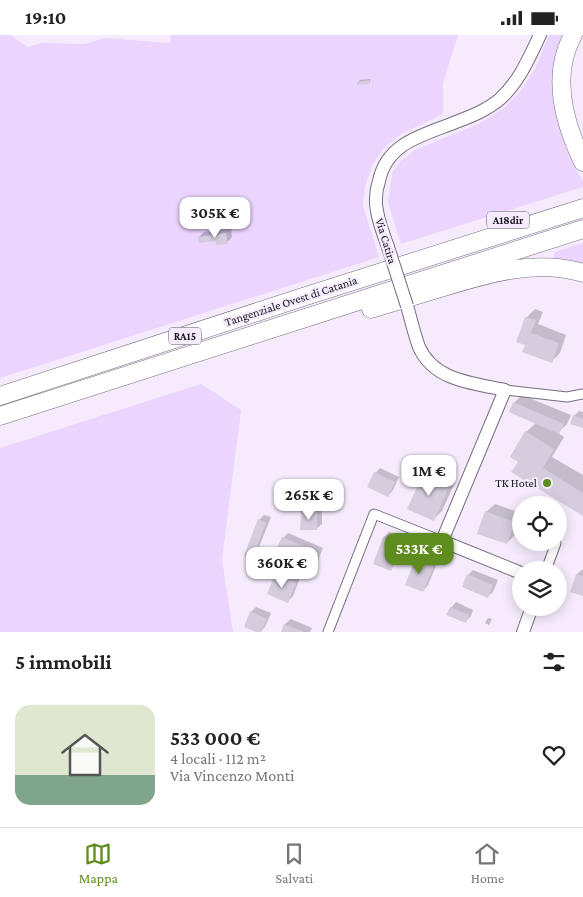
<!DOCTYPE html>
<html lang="it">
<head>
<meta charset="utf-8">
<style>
	body { margin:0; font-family:"Crimson Pro",serif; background:#f6f6f6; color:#222; height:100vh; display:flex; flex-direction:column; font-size:19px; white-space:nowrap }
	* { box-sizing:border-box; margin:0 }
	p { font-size:16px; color:#767676 }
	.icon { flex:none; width:28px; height:28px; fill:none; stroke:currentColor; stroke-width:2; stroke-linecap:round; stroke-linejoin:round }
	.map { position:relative; height:597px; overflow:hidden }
	.panel { display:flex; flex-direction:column; background:#fff; flex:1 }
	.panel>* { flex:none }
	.fabs { position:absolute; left:512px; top:461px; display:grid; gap:10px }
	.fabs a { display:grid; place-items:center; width:55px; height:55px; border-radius:50%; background:#fff; box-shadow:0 2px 12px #0003; font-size:25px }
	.price { position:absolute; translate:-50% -42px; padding:0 11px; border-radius:10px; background:#fff; color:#222; font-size:16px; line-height:32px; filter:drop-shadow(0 1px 2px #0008) }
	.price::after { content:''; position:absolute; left:50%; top:30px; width:15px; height:11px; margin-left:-8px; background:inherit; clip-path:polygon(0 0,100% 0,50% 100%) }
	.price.on { background:#5f8c1e; color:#fff }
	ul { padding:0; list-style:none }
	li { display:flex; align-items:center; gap:15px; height:125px; padding:0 15px }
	li span { display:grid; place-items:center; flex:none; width:140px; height:100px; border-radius:15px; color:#555 }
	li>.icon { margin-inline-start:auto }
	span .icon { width:60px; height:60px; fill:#fffc; stroke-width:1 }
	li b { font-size:21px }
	h2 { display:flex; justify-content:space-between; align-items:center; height:60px; padding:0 15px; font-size:21px }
	.status { display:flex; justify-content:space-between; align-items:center; height:35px; padding:0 25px; background:#fff; direction:ltr }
	.status svg { height:14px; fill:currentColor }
	.dock { display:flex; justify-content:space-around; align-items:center; height:70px; border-top:1px solid #e0e0e0; background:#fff; font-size:14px; color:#767676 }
	.dock a { display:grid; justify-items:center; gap:2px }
	.dock .on { color:#5f8c1e }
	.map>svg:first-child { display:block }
	.green { fill:#ebd4fd }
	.shadow { fill:#0003 }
	.building { fill:#d5ccdd }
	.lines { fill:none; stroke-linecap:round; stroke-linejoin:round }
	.street-casing { stroke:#766d7d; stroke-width:11 }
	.secondary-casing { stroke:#766d7d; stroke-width:14 }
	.highway-casing { stroke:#766d7d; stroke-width:19 }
	.street { stroke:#fff; stroke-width:9 }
	.secondary { stroke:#fff; stroke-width:12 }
	.highway { stroke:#fff; stroke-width:18 }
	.secondary-bridge-casing { stroke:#766d7d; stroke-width:14; stroke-linecap:butt }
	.secondary-bridge { stroke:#fff; stroke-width:12 }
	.poi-dot { fill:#5f8c1e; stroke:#f5ebfd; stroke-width:2 }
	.labels { text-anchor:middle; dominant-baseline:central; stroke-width:4.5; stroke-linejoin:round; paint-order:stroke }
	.shield { fill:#f5ebfd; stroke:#5c5760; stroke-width:1 }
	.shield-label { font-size:11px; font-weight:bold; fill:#1b171d }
	.street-label { font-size:12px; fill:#1b171d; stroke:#f5ebfd }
	.poi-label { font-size:12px; fill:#1b171d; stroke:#f5ebfd; text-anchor:end }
</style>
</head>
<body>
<div class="status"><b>19:10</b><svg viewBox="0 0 49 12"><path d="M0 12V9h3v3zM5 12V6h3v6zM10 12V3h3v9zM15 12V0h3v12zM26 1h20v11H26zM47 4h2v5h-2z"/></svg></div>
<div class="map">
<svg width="583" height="597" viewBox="0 0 583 597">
	<rect width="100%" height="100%" fill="#f5ebfd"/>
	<path class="green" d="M0,0H10L28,12L41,8L85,9L105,3L170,8L171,0H458L443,48V79L401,99L383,114L372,131L365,152L363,171L379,222L0,343Z
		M549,0H567L560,91L569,120L583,147V152L401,209L388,168L390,152L393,136L402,125L415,115L478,89L503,74L522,54L535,34Z
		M583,208V229L553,224L555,217Z
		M201,349L241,375L222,525L233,597H0V413Z"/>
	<path class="shadow" d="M371,44L369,48L358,47L360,45Z
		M231,193L232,202L227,207L217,204L199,202L204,197Z
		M535,274L543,277L538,289L566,300L560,318L551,327L526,309L518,306L527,282Z
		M522,360L571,380L567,389L558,398L564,402L552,422L583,440V479L519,427L511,422L526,397L536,388L514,368Z
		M579,376L583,377V392L574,381Z
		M380,433L399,442L393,455L388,461L375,438Z
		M431,434L456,445L442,476L434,484L423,442Z
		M495,469L521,478L515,500L507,508L486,477Z
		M307,471H322V489L316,494L302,476Z
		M264,480L271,482L257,517L252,523L259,485Z
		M389,497L405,503L395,529L390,534L384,502Z
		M288,498L323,513L316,530L311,536L283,503Z
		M422,519L438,526L428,550L423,556L417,525Z
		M583,534V560L572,557L577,539Z
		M281,535L300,543L293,561L288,566L276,540Z
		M473,535L498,545L493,557L487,562L468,540Z
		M456,567L473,575L471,581L465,587L451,573Z
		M256,572L271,578L265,592L260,597H259L251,577Z
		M488,583L492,584L489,590L485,588Z
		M291,584L312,593L310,597H282L285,589Z"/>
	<path class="building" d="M369,45L370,49L357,50V47Z
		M226,198L228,209L216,210V206L199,208L198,202Z
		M525,282L536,285L531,298L559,308L552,328L522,317L525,310L516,307Z
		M513,367L564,389L559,399L509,377Z
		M573,380L583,384V393L570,389Z
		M525,396L554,414L543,433L583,458V481L511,437L518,427L510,422Z
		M374,437L395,447L388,462L367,452Z
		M422,441L434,447L437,441L451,447L434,486L407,474Z
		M301,476H317V495H300Z
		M485,476L515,487L507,509L477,499Z
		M258,484L266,488L252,524L244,521Z
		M282,502L319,518L311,537L273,521Z
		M383,502L401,509L391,536L373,529Z
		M415,524L434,531L423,557L405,550Z
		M275,539L296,548L288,568L267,559Z
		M467,539L493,550L488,563L462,552Z
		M576,539L583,541V561L570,557Z
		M450,572L469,580L466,588L446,580Z
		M250,576L267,584L261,597H256L244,592Z
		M284,589L304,597H281Z"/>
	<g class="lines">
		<defs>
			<path id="street" d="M505,355L567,362L583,359
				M546,535L556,508
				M328,597L374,479L442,506"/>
			<path id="secondary" d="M388,212C384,201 379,188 377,176C375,166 376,155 379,146C387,107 424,100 456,87C472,81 487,75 500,64C519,47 529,23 540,0
				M407,271C411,284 414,299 419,312C434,346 473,348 505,355L442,506L521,538
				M523,597L532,572"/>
			<path id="highway" d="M573,0C551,40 564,88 583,127
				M371,274C395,267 420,259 444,252C489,238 537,224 583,238
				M0,361L303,262L583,173
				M0,381L583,194"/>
		</defs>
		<use href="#street" class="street-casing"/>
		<use href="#secondary" class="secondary-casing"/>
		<use href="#highway" class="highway-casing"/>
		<use href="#street" class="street"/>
		<use href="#secondary" class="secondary"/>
		<use href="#highway" class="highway"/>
		<defs>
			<path id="secondary-bridge" d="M388,212L407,271"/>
		</defs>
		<use href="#secondary-bridge" class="secondary-bridge-casing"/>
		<use href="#secondary-bridge" class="secondary-bridge"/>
	</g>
	<circle class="poi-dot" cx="547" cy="448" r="5"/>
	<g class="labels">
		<g class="shield">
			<rect x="487" y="176.5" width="42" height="17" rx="4"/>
			<rect x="169" y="292.5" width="32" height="17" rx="4"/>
		</g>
		<g class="shield-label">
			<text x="508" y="185">A18dir</text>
			<text x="185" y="301">RA15</text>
		</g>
		<g class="street-label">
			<text transform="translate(386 206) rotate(73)">Via Catira</text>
			<text transform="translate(291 266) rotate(-18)">Tangenziale Ovest di Catania</text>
		</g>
		<g class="poi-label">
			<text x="537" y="448">TK Hotel</text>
		</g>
	</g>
</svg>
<div class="fabs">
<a><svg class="icon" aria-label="locate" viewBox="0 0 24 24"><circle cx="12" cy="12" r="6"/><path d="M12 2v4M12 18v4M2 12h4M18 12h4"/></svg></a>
<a><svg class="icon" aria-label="layers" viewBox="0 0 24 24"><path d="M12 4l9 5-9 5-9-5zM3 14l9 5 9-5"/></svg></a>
</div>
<b class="price" style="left:215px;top:204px">305K €</b>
<b class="price" style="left:429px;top:462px">1M €</b>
<b class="price" style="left:309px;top:486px">265K €</b>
<b class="price on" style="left:419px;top:540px">533K €</b>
<b class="price" style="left:282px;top:554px">360K €</b>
</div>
<section class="panel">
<h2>5 immobili<svg class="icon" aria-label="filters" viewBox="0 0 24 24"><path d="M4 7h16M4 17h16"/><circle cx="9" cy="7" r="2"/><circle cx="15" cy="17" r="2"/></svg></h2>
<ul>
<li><span style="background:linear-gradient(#dfe7d0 70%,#7fa58c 0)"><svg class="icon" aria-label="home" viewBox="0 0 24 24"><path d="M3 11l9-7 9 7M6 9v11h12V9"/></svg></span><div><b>533 000 €</b><p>4 locali · 112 m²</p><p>Via Vincenzo Monti</p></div><svg class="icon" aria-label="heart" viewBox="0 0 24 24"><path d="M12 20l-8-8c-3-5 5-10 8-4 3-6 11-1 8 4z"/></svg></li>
</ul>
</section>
<nav class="dock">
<a class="on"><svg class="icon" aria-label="map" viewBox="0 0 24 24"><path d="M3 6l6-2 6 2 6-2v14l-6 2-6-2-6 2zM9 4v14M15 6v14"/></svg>Mappa</a>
<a><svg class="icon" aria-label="saved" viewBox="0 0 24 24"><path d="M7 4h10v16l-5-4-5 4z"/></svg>Salvati</a>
<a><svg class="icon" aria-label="home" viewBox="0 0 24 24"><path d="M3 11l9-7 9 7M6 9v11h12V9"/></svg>Home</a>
</nav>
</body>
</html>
